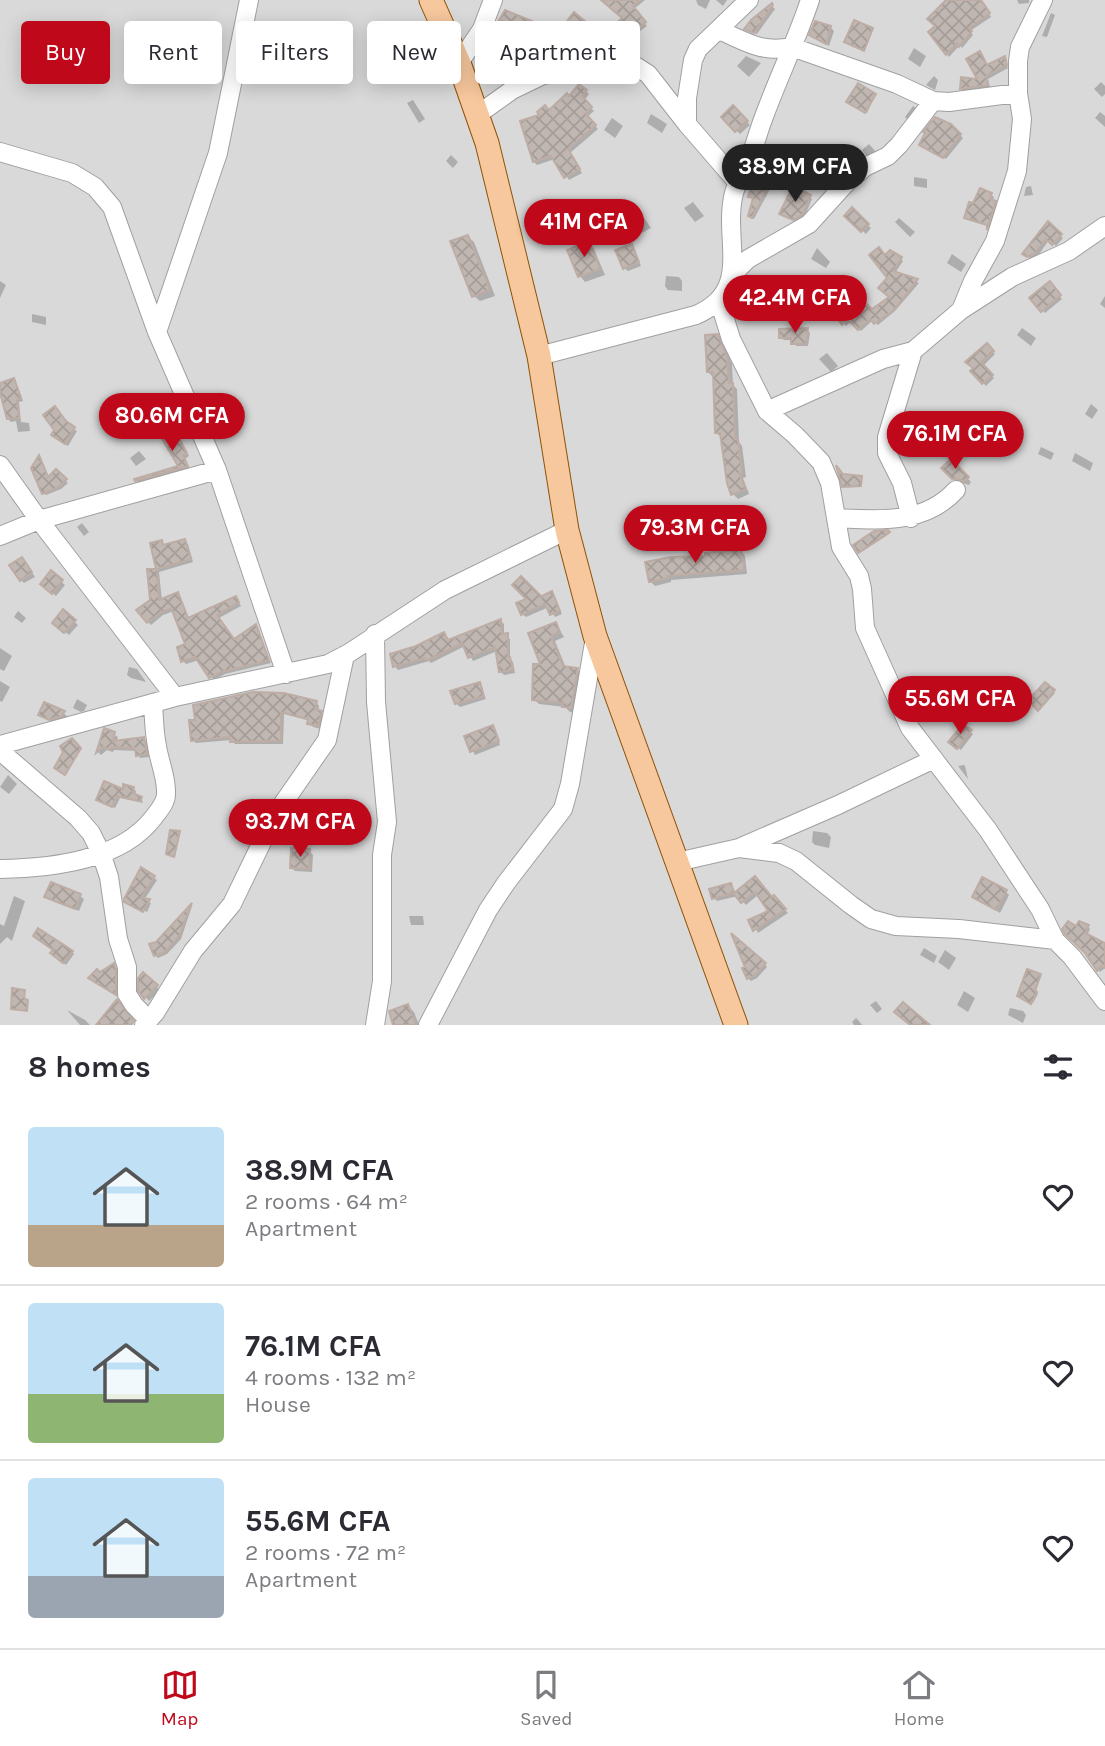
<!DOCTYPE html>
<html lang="en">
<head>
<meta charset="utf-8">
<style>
	body { margin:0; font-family:Karla,sans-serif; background:#f7f7f7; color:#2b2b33; height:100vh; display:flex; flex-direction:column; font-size:26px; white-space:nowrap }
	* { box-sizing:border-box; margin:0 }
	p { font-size:23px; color:#7c7c81 }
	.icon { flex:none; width:38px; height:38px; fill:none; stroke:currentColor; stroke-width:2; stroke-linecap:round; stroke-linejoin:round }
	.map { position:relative; height:1025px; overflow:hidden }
	.drawer { display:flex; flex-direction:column; background:#fff; flex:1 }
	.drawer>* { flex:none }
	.banner { position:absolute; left:21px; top:21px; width:700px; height:63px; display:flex; gap:14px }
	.price { position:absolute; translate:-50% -60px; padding:0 16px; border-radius:24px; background:#c0081b; color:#fff; font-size:23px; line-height:46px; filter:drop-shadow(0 2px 4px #0008) }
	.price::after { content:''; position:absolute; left:50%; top:42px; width:21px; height:16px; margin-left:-10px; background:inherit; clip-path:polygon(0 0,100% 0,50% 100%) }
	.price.active { background:#222; color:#fff }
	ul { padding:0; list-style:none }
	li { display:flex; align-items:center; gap:21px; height:175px; padding:0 28px }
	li+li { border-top:2px solid #e1e1e2 }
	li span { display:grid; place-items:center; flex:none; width:196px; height:140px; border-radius:7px; color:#555 }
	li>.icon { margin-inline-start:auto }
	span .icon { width:84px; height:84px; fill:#fffc; stroke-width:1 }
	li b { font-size:30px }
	h2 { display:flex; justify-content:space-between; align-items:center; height:84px; padding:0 28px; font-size:30px }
	.chip { padding:0 24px; border-radius:7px; background:#fff; box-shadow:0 4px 18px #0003; font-size:24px; line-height:63px }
	.chip.active { background:#c0081b; color:#fff }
	.tab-bar { display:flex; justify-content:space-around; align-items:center; height:98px; border-top:2px solid #e1e1e2; background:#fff; font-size:19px; color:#7c7c81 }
	.tab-bar a { display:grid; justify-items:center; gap:4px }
	.tab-bar .active { color:#c0081b }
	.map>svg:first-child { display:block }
	.residential { fill:#dad9d9 }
	.shadow { fill:#0003 }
	.building { fill:url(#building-cross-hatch); stroke:#beada5; stroke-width:2 }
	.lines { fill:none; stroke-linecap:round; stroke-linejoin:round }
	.minor-casing { stroke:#a0a0a0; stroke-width:20 }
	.major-casing { stroke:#8e5306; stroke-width:25 }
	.minor { stroke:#fff; stroke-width:18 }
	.major { stroke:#f7c79d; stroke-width:23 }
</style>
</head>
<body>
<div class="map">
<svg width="1105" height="1025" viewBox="0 0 1105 1025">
	<defs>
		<pattern id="building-cross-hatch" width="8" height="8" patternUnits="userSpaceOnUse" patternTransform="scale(1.75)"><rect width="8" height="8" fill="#c1b7b2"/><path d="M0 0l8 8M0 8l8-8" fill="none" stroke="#a59d98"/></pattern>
	</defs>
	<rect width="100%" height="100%" fill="#ede8e2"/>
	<path class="residential" d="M0,0H1105V1025H0Z"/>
	<path class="shadow" d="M603,0H645L634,9L647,26L623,44L612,29L624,18Z
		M696,0H727L723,6L716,0H710L706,9L698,5Z
		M948,0H963L983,4L991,17L970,31L973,35L962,48L960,45L949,57L930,32L938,26Z
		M1017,0H1029V3L1019,4Z
		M772,6L775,9L757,34L749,31L747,29Z
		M1051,13L1055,15L1047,37L1042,36Z
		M504,22L531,23L534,25L531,33Z
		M590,27L593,30L576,51L563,44Z
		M830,27L834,31L829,46L811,35Z
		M914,48L926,56L920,67L908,59Z
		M521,52L525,55L523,69L508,67L505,63Z
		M746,56L761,63L749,77L737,66Z
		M982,56L988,67L1004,58L1008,68L988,79L990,87L964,91L962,88L980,81Z
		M934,76L938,80L935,90L926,85Z
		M1101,82L1105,86V94L1102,97L1094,89Z
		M586,91L589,94L584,101L594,111L587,117L598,129L570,153L582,173L569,180L555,159L537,165L534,162L549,112Z
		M875,95L867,113L849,103Z
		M413,100L425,119L419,123L407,103Z
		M913,106L918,110L909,121L905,117Z
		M733,108L750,125L740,134L723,117Z
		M1100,112L1105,116V127L1095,118Z
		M651,114L667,124L662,133L647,123Z
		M612,118L623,126L615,138L604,130Z
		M950,125L963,138L946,159L923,147Z
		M869,144L877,153L868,158L862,150Z
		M788,151L809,177L801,185L781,168L754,219L752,218L755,199L750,196Z
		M849,154L855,162L848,169L841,160Z
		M451,155L458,162L453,168L446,161Z
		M914,177L927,179V188L914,186Z
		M1031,186L1033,195L1024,196L1026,187Z
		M991,195L994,197L992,201L997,205L989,230V226L966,217L974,205Z
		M809,196L812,199L804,218L797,222L784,216Z
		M693,202L704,216L695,222L684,208Z
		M852,210L871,228L866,234L847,216Z
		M640,212L651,228L642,233L631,217Z
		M899,218L915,232L910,237L895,222Z
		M1048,224L1063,238L1056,246L1049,240L1037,257L1031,259L1027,256Z
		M468,237L474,242L495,296L480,301L474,296Z
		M589,243L594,249L605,275L585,282L580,276L569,251Z
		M631,246L641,266L628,271L624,268Z
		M817,248L830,262L826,268L811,259Z
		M952,254L966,264L961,272L947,263Z
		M885,258L901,259L903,261L895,273L919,283L895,311L878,325L873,320L861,331L852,321L846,326L830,306L856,315L872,311L891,297Z
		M666,276L679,277L682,281V291L668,290L665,286Z
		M0,281L6,285L0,298Z
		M1050,284L1062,299L1045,313L1032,298Z
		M1105,296V308L1100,304Z
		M32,314L46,317V325L32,322Z
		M1022,328L1036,338L1031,346L1017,335Z
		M807,330L810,333L808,346H796L793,340H784L781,338Z
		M717,336L722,341L732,364L733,385L737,389L739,442L742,446L746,477L743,478L749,494L738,499L733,494L722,438L716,433L713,377L708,372Z
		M987,346L995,354L983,366L994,378L986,386L973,371Z
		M827,353L838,366L831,372L819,359Z
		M9,382L20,393L23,401L19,402L21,422L29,423L30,431L18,432L16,421L11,422L8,419L0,385Z
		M1091,404L1098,410L1092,419L1085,414Z
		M66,424L77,431L68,446L56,438Z
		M177,435L189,456L185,459L190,470L140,484L136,480L180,467Z
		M978,435L985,441L981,446L974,440Z
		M1041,447L1054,453L1051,460L1038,454Z
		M139,451L146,459L136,466L130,458Z
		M1075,453L1093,463L1090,471L1072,461Z
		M40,457L49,479L56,471L68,483L61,489L46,495L43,493Z
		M951,461L971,482L969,485L958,482L944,468Z
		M82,523L89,532L84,536L77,527Z
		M887,532L889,534L860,553L855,545Z
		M184,541L188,544L193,562L159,572L162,601L178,594L189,619L238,601L241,606L219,618L235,641L256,626L271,663L225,674L214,680L199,660L186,664L183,661L188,645L174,611L163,615L151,625L139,611L152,600L149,571L158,570L152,544L161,542L165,546Z
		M741,551L745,556L747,574L671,580V582L655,586L650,581L707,557Z
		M25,562L35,577L24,583L21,580Z
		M51,573L65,585L56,596L42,584Z
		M514,585L548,605L552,593L562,614L555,617L549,607L526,617L522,614L529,600Z
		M18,611L26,618L22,623L14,617Z
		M64,612L78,625L69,635L54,622Z
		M501,621L504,624V635L510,639V659L513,662L515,673L504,675L500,671L497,651L473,661L465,646L431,663L429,661L398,670L395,666L417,648L444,634L449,641Z
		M556,624L564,637L555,641L566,668L577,670L583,675L576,713L570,712L565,707L539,704L534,699L542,665L530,634Z
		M0,648L12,656L4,671L0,669Z
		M129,667L137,669L146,682L131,678L127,675Z
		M0,681L10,687L2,702L0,701Z
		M479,684L486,699L460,707L456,703Z
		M1045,685L1055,693L1040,710L1031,700Z
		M77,699L87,705L84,711L81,712L73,708Z
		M316,702L319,706L318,712L324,715L321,729L313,727L310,721L284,714L283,744H235L231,740L196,743L192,740L190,722Z
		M63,713L67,716L66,719L53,722L40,715Z
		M963,726L973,734L961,750L950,742Z
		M492,727L496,731L500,745L475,755L466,737Z
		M105,730L118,737L116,742L143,739L147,742L149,757L140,758L137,751L114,750L113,752L107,750L101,755L98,752Z
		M964,765L965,766L968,779L958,766Z
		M8,775L17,784L9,794L0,787Z
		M133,788L136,791L135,796L141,798L143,803L120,798L115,808L98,799Z
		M813,831L827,833L831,837L829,848L815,845L812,842Z
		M179,833L180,834L175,857L169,855Z
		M309,851L313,855L312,872L295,871L292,868Z
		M154,878L157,880L144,900L151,903L147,912L126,901Z
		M755,878L772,899L774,897L788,913L758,933L752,920L771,912L759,894L746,905L738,896L717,901L714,898L731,885L736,893Z
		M1006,892L1009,895L1000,913L974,897Z
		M14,896L25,901L12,941L7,937L0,944V924L4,926Z
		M80,896L84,899L79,911L47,897Z
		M192,906L181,939L167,954L158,958L155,955L157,943Z
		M409,916H423L424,925H411Z
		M1088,927L1090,929L1087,936L1105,945V968L1100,972L1086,952L1077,929Z
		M924,948L937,956L934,963L920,955Z
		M945,950L956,958L949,970L938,962Z
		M72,952L74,954L66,965L55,956Z
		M765,964L767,967L757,978L751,981L748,978Z
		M114,965L116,968L118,996L90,979Z
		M143,975L160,990L149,1001L140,990Z
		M1040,975L1036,992L1038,994L1033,1003L1021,997Z
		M964,991L975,998L968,1012L957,1005Z
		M876,1001L882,1009L877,1013L870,1005Z
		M408,1006L414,1012L419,1025H396Z
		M1010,1008L1023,1011L1026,1015L1023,1023L1008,1015Z
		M67,1010L85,1020L90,1025H80Z
		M856,1018L859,1021L862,1025H854L852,1022Z"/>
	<path class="building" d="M601,0H640L633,6L646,22L619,42L610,29L622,18Z
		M946,0H981L990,13L969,28L972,31L959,47L957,43L946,55L928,32L935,26L927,19Z
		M772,3L773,5L754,33L744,29L751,20Z
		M505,10L532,21L528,31L499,20Z
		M574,12L591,26L572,49L561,44L565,34L560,30Z
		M854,20L873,28L864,51L844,42Z
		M815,21L831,26L826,44L809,35Z
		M504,48L522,50L521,66L503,64Z
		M980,51L987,65L1005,56L1007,65L986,76L988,85L960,89L961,77L977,79L966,59Z
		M858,83L876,94L865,113L846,102Z
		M579,84L587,90L582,96L592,107L585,113L596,125L568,149L580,169L564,178L551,156L533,162L520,121L539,115L537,112L545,105L549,110L567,93L569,96Z
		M733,105L748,121L735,132L721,117Z
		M935,117L951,124L961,134L943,158L919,145L925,133L923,132Z
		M788,148L808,174L798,184L778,168L752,218L748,216L753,198L748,197L756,173Z
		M793,186L811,195L802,215L793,220L779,214Z
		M980,188L992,193L990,199L996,201L987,230V225L964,218L969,202L973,203Z
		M852,207L869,224L861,232L844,216Z
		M1048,221L1062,234L1052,245L1046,239L1034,254L1027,257L1022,254Z
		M468,235L490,290L472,297L450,241Z
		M589,241L600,269L578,277L567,250Z
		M632,244L639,262L623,269L615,250Z
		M879,247L885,255L890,250L902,257L893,271L918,279L894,310L874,324L870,319L858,330L848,320L842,325L828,306L834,297L856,312L867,304L872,309L889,297L878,288L887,278L869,255Z
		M1050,281L1061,295L1041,312L1029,298Z
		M808,328L806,344H791V338H779V329Z
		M718,334L727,357L729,383H733L735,439H738L742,473H739L746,489L731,495L727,483L720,433H715L713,372H707L705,335Z
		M987,343L994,351L981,362L993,375L982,384L970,371L973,368L965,362Z
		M14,378L21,398L17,400L19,418L7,419L0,393V383Z
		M55,406L66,421L75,427L65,444L51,435L54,430L43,415Z
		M174,429L187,453L183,455L188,466L135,481L134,479L178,466L161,437Z
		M39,455L48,477L56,469L67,479L59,487L42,494L31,468Z
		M951,459L969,477L964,482L959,479H952L941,468Z
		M836,465L843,474L862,476L861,486L842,487Z
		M888,530L890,532L858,553L853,545L874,531Z
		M185,539L191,559L157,569L159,600L178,592L188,618L236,596L239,602L217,615L234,639L256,624L269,660L221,672L209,678L195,657L181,662L177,647L185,644L171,608L160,613L147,623L136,610L150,600L147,569H156L150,543L162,540L163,545Z
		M741,549L744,570L667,576L668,578L649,582L645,562L671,557L705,556V553Z
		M22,557L32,572L20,581L9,565Z
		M51,570L63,580L52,594L40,584Z
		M521,576L543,598L542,596L552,591L560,611L550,615L545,604L521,615L516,603L526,599L512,585Z
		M63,609L76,620L64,633L52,623Z
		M501,619L502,634L508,633V657H510L513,670L499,672L495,647L468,658L462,643L426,661L425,658L393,667L390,654L416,646L444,632L448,640Z
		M556,622L560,632L551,636L563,666L578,668L571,708L562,707L563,703L532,700L533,664H540L528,633Z
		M480,682L484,696L455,704L450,691Z
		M1045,682L1055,690L1038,711L1028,700Z
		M253,692L284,693L317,701L315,709L322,711L318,726L307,724L308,719L281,712V741L230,742V737L191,741L189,720H195L193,705Z
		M44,702L65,711L62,716L49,720L38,715Z
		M963,724L972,730L957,749L948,742Z
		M493,725L499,741L470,752L464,736Z
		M104,728L115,732L113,741L144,737L147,754L136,756L135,748L111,747L110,750L103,747L96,753Z
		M72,738L81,748L65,775L54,768L63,752L60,746Z
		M104,781L123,789V784L134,787L133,793L142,797L140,801L117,796L112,807L96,800Z
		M170,830L180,831L174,857L166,854Z
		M291,848L310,849L309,869L290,868Z
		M141,867L155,876L141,898L150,899L143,912L124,902V899Z
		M755,876L772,897L774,895L786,909L753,931L748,920L768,911L755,892L741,903L733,893L712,899L709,889L731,883L734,893Z
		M982,877L1007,890L996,910L972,897Z
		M51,882L81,894L75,909L44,897Z
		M192,903L179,936L165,952L154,956L149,944L156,942Z
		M1068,921L1076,926L1079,921L1089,925L1085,933L1105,943V968L1101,966L1097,971L1085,953L1064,933L1062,929Z
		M38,928L73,951L63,963L50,953L53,950L33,936Z
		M731,933L766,963L754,976L747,979L742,968L745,967Z
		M114,963L116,969V995L88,978L97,969L100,972Z
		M1027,969L1041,974L1035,991L1037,992L1031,1004L1017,996Z
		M143,972L158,985L144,999L138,991V978Z
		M12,988L25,990L24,998L28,1000L27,1011L11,1009Z
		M117,999L134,1021L131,1025H96Z
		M903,1002L930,1025H910L894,1012Z
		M408,1004L416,1025H393L389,1011Z"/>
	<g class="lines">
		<defs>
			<path id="minor" d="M719,30C747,42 761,53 792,47L897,84L933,101L949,102L1018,93
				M459,63L482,29L493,0
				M477,115L512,90L541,76L574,65L618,64L637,67L648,74L687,124
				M0,152L72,173L95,187L112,207L157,332L217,470L286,674
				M738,183L687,124V98L693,60L698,49L749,0
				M732,275L748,259L809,224L847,182L865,167L888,156L899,145L933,101
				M719,300L731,339L767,411L795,435L821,462L830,483L841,547L859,576L862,589L865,628L910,728L988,830L1040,909L1055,940L1072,957L1105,1001
				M961,310L973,281L995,241L1017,171L1022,119L1018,93V61L1020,47L1043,0
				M157,332L218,153L249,0
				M539,356L696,315C754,290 722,239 734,193C737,181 746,171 750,159C755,144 759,129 765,114C779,76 797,39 810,0
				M767,411L883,359L913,351L961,310L1012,277L1069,251L1105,226
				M0,465L39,520L175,697
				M836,518C879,520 924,525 956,490
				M911,518L902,483L887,453V437L913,351
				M0,536L39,520L217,470
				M0,745L175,697L328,664L349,653L445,590L567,530
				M0,751L78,818L91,833L101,853L109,877L118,939L127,967V994L134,1005L149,1020
				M739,848L779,853L796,861L851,905L871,919L896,926L959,929L1055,940
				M677,862L739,848L838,805L934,759
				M0,869C51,868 121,861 154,817C159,810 166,803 166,794C167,778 159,761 157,746C154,732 154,717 153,703
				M144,1025L155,1013L193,951L232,904L275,815L327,740L345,655
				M375,1025L382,981V855L387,822L376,702L375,634
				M428,1025L488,910L506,883L563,809L570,784L595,637"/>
			<path id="major" d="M431,0L459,63L487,143L539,356L567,530L595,636L736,1025"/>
		</defs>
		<use href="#minor" class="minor-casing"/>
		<use href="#major" class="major-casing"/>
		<use href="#minor" class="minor"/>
		<use href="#major" class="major"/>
	</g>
</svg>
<b class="price active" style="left:795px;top:204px">38.9M CFA</b>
<b class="price" style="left:584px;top:259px">41M CFA</b>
<b class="price" style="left:795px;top:335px">42.4M CFA</b>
<b class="price" style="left:172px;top:453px">80.6M CFA</b>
<b class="price" style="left:955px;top:471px">76.1M CFA</b>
<b class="price" style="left:695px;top:565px">79.3M CFA</b>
<b class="price" style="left:960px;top:736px">55.6M CFA</b>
<b class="price" style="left:300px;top:859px">93.7M CFA</b>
<div class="banner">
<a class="chip active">Buy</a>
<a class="chip">Rent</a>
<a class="chip">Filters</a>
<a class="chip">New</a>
<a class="chip">Apartment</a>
</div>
</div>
<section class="drawer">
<h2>8 homes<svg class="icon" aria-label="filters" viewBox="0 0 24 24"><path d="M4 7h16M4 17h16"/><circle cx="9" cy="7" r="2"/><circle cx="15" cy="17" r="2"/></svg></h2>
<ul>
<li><span style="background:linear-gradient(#bfe0f5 70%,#b9a48a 0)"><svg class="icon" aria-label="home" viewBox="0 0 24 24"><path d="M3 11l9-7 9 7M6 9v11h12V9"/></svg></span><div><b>38.9M CFA</b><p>2 rooms · 64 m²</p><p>Apartment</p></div><svg class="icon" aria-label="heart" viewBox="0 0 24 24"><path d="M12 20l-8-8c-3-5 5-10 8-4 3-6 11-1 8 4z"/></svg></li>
<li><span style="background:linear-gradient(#bfe0f5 65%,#8fb573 0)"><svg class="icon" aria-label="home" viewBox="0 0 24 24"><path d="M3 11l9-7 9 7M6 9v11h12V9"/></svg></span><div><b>76.1M CFA</b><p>4 rooms · 132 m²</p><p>House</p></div><svg class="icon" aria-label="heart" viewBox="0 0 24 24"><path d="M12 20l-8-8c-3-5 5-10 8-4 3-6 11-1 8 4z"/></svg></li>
<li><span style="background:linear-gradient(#bfe0f5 70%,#9aa5b1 0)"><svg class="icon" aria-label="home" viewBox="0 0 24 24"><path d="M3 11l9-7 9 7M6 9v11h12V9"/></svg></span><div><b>55.6M CFA</b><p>2 rooms · 72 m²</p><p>Apartment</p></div><svg class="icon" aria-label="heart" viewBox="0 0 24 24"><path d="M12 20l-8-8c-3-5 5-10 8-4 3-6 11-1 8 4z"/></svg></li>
</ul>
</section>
<nav class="tab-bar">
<a class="active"><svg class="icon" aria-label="map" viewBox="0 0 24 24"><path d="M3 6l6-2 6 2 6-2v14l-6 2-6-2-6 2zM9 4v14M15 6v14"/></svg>Map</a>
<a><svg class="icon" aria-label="saved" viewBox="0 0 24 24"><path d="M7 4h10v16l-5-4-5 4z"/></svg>Saved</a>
<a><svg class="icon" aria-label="home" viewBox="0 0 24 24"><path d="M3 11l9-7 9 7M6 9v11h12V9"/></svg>Home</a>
</nav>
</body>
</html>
